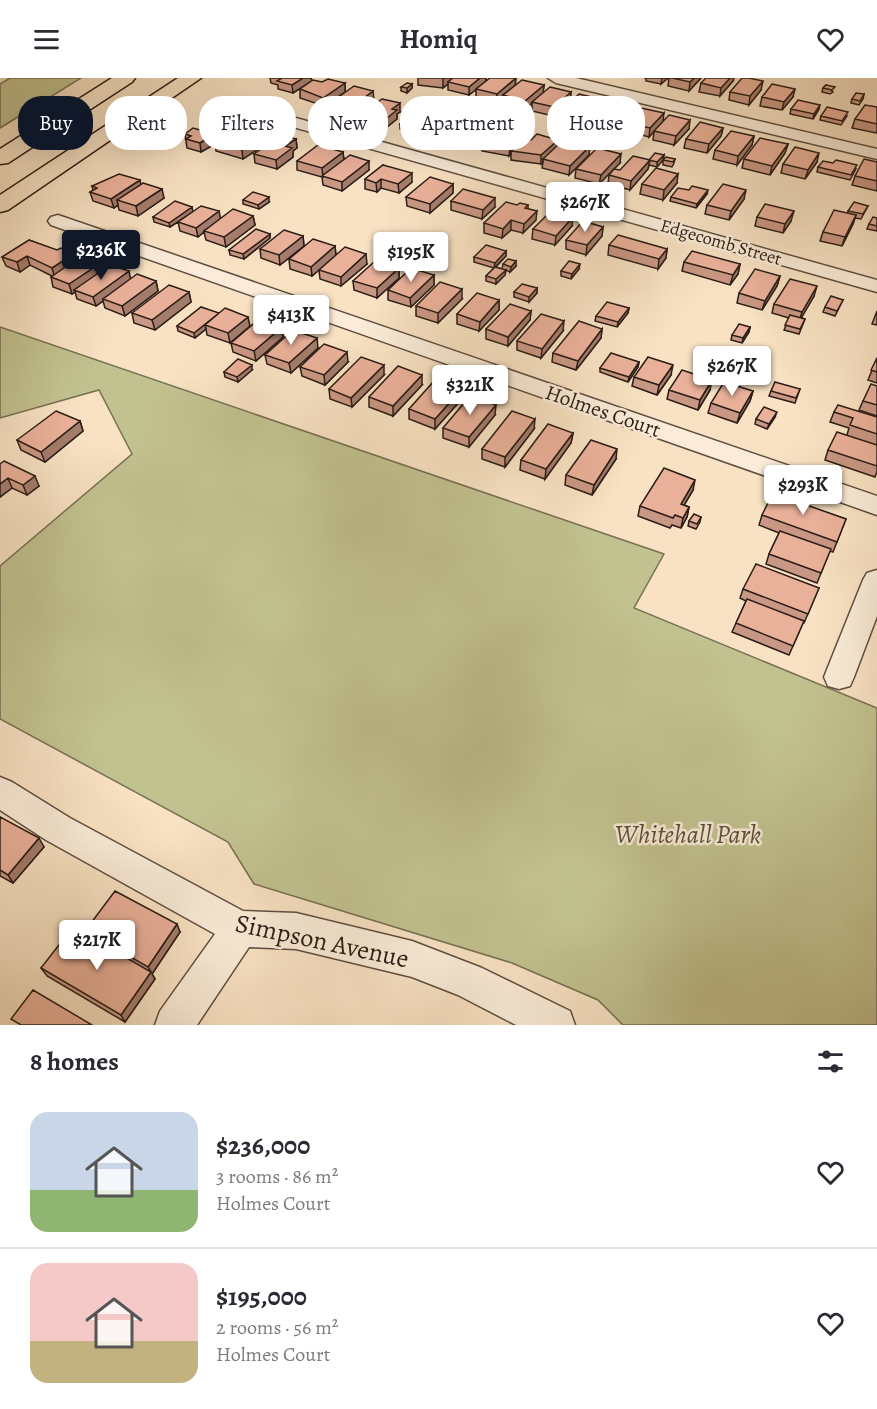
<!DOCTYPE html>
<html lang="en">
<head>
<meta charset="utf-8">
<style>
	body { margin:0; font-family:Alegreya,serif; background:#f7f7f7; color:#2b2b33; height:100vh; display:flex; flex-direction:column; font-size:22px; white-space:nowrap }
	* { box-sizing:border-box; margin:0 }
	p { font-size:20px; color:#7c7c81 }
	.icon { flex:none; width:33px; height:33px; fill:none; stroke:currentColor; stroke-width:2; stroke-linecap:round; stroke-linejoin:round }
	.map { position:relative; height:947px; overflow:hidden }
	.side { display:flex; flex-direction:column; background:#fff; flex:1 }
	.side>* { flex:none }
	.guide { position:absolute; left:18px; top:18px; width:842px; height:54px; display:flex; gap:12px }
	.price { position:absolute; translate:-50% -51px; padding:0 14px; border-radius:6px; background:#fff; color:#222; font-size:20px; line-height:39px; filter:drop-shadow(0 2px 3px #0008) }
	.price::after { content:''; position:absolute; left:50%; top:36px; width:18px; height:14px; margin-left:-9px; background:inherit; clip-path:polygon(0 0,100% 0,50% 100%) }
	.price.on { background:#111827; color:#fff }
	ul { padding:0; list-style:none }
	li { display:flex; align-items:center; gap:18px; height:150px; padding:0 30px }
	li+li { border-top:2px solid #e1e1e2 }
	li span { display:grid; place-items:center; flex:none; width:168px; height:120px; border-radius:18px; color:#555 }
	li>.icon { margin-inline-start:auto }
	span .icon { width:72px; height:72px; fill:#fffc; stroke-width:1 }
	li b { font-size:26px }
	h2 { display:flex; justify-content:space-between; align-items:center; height:72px; padding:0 30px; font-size:26px }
	.pill { padding:0 21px; border-radius:24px; background:#fff; box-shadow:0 6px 24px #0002; font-size:21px; line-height:54px }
	.pill.on { background:#111827; color:#fff }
	header { display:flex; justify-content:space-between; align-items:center; height:78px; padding:0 30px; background:#fff; font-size:27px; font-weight:700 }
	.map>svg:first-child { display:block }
	.green { fill:#c2c290; stroke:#777053; stroke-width:1.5 }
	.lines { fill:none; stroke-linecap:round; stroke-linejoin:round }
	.minor-casing { stroke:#5f4e41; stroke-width:3 }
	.highway-casing { stroke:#2c1d16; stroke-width:3 }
	.minor { fill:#faecd8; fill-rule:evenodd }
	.highway { fill:#f8e2c3; fill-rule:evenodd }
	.wall { fill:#c99884; stroke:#2c1d16; stroke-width:1.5 }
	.shaded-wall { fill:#a47c6c; stroke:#2c1d16; stroke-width:1.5 }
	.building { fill:#eab19a; stroke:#2c1d16; stroke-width:1.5 }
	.labels { text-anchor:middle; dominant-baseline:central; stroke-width:5; stroke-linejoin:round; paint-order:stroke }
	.far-street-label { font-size:18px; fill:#2c1d16; stroke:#faecd8 }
	.street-label { font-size:21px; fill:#2c1d16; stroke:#faecd8 }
	.near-park-label { font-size:26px; font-style:italic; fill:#594f3b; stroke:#faecd8 }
	.near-street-label { font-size:26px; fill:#2c1d16; stroke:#faecd8 }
</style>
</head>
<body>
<header><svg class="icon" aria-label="menu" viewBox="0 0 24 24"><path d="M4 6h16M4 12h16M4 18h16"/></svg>Homiq<svg class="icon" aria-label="heart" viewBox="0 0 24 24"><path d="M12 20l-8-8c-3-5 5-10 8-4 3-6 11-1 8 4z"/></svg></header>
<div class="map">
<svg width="877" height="947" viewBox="0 0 877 947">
	<rect width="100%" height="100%" fill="#f8e2c3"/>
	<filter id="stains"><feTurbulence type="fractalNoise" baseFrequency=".00333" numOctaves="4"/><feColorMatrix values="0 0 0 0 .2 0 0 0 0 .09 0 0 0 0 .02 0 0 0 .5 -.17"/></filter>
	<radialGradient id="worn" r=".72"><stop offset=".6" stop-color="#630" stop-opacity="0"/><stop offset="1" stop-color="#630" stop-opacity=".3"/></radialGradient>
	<path class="green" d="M10,0H81L0,50V6Z
		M0,249L664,476L634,530L877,630V947H623L598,922L512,885L254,806L228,764L0,641V488L132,376L99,312L0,340Z"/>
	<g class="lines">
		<defs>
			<path id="minor" d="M548,0H576L877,71V81L556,5Z
				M253,28L877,202V214L247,36L245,33L247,30Z
				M58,137L877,418V437L51,147L48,143L51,139Z
				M877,492V538L854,599L850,608L839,611L828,608L824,599L863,502L867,495Z
				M0,699L12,704L70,740L243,833L296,835L412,863L482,890L570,933L575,947H516L458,917L412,899L296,871L249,869L197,947H155L160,933L215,856L46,762L0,732Z"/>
			<path id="highway" d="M112,0H135L132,4L8,85L0,86V71Z
				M178,0H201L8,132L0,134V117Z"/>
		</defs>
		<use href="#minor" class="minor-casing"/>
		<use href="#highway" class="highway-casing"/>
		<use href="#minor" class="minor"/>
		<use href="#highway" class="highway"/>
	</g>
	<path class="wall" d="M270,0H311L312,3L293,15L278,11V7L271,5Z
		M418,0H486V3L516,0L515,7H544L543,15L571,14L570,23L553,38L532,33V25L525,31L503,26V19L496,24L476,19V11L469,17L448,12V6L443,10L418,7Z
		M644,0H668L661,6L646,3V0Z
		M669,0H701L689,13L668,8Z
		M733,3L720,18L699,14L701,5Z
		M322,4L345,5V14L324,28L300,20V11Z
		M412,6V10L407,15L401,13V9Z
		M826,7L833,14L830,16L822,14L823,10Z
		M761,12L749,27L729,22L730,14Z
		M864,16L863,21L859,27L851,25L852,21Z
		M762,19H793L782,32L760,28Z
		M374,22L353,37L333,31V23Z
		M456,25V29L446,37L431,33V29Z
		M599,29H622L628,39L613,55L588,49V40L582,46L561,41L562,32Z
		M877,29V53L876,55L852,50L855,41Z
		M791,31H819L813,41L790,36Z
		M364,34H400L397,36V41L387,49L364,43Z
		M477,36L504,42V50L527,61L531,62H558L557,67L589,77L569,97L542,90L543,84L541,86L511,82V76L509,78L482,73V69L481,70L453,65V57L444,64L425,60V51L461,50L471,46L477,41Z
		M821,38H847L841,47L820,42Z
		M433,42L416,55L400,51V46Z
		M663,44L689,51L674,67L653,62L654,53L649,59L626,53L627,45Z
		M723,50L721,58L707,75L684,70L686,61Z
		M200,52L225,57L266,56L267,65L243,81L216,73L215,66L201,74L187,70L185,56Z
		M754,58L752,67L737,87L713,81L715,72Z
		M296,61L297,70L293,73V79L277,91L255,85L254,76Z
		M788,66L785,75L770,97L742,90L744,81Z
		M343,74L344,82L369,92L342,113L323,107L322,99L297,92V83Z
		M664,77L663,82L657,89L649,87L648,91L630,112L608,106L609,97Z
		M675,81L674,85L672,89L663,87V82Z
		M817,84L805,101L781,95L783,86Z
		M877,84V113L852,107L855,98Z
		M620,85L599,106L575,100L576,91Z
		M383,87L412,104L399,115L381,110L377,114L365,111V101Z
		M818,89L856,91L850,102L817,94Z
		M677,105L663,122L640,116L642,106Z
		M453,106V115L430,135L407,128L406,119Z
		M141,107L164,120L138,138L119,132L118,127L114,130L93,123L90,114L93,112L92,108Z
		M689,112L707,116L696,130L670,123L671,119Z
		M744,121L729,142L705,136L707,127Z
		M243,122L269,124L259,131L243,126Z
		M451,123L495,129L482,141L451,132Z
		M517,127H528V130L536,142L523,155L511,152L502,160L484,155V145Z
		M868,128L861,141L855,140L853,146L842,168L820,163L823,154L848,135V133Z
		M193,134L170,149L154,144L153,139Z
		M253,138L255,147L226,169L206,162L204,154L198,159L180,153L178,144Z
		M757,139L791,143L783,155L755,148Z
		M877,140V153L867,151L869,146Z
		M572,148L555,167L532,161L533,151Z
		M603,149L602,158L586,177L566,171V162Z
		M270,156V160L244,181L230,177L229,172Z
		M303,158L304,168L280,187L261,180L260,171Z
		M29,162L96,188L98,195L130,201L156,203L158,213L125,238L105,230L103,223L96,228L77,221L75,214L72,216L53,209L51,199L52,198L30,187L20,194L6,188L2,179Z
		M416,164V169L406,177L389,172V167Z
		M609,167L667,171L666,180L658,191L608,177Z
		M335,168L336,177L367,186L341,208L320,201L319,192L312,198L290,191L289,181Z
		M506,173V178L496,189L502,191L503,186L516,188L510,194L506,192L505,197L496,206L486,203V198L494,190L474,184V179Z
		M684,184L740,186L738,196L730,207L682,193Z
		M399,190V200L377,220L354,212L353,203Z
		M579,191L571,201L561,198V193Z
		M434,197V207L411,229L388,222V212Z
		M780,198L777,208L762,232L737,225L739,215Z
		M537,210V215L529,224L514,219V214Z
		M189,214L191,224L155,252L134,245L132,235Z
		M814,218L801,240L805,241L799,256L784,252L789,240L772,235L774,226Z
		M462,221L438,245L416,238V228Z
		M499,222V232L479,253L457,246V236Z
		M843,222L835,238L823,234L825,229Z
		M201,229L250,248L230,265L207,257L206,251L195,260L178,253L177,248Z
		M629,230L628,235L617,249L595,243L596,238Z
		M531,233L530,242L508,268L486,261V251Z
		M877,233V247L872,246Z
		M282,249L283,259L256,283L233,274L231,265Z
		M750,249L749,254L742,265L731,262L732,257Z
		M602,251L601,260L576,292L552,284L553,275Z
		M563,253L541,280L517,272V263Z
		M318,270L291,295L267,286L265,277Z
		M877,280V305L868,302Z
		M348,284L325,307L302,298L300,289Z
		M639,284L638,289L628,304L600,294V290Z
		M252,292L238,304L225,299L224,294Z
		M384,297L352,329L330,321L329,311Z
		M671,297L657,317L632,308L634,299Z
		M422,307L393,338L369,329V319Z
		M877,308V338L859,332L863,323Z
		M800,311L795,325L769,318L771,313Z
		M669,312H710L698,332L667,321Z
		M753,313L750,323L737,345L708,335L711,325Z
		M460,323L435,351L409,341V331Z
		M834,334L877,339V394L875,399L825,382L828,372L847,357L849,350L830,344Z
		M495,337L469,369L443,360V350Z
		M775,339L767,351L755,346L756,341Z
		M80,343L83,353L45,384L21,372L17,362Z
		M534,351L505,389L482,381V371Z
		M573,355L571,365L545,401L520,392L521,382Z
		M616,381L592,417L565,407L566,397Z
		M0,386L39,408L27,417L12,410L0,419Z
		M693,412L684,427L689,429L687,439L681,450L672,447L670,450L638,438L640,428Z
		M803,421L801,426L846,441L833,474L830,473L817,505L766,486L769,476L779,455L759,447L762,437Z
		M701,439L700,444L696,451L688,448L689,443Z
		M819,510L804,545H803L789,577L732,554L736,545L746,523L740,520L743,511Z
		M0,739L44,769L13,805L0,798Z
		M85,853L180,854L152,896L155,901L125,944L47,898L41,890L88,858Z"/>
	<path class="shaded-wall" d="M303,0H311L312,3L293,15L292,7Z
		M445,0H456L448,4V6L443,10V1Z
		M480,0H486V4L469,17V9Z
		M516,0L515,8L503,17V19L496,24L497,16Z
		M662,0H668L661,6Z
		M694,0H701L689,13L690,4Z
		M730,0H734L733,3L720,18L721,10Z
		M763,3L761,12L749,27L750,18Z
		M345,5V14L324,28L323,20Z
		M412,6V10L407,15V10Z
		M544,7L543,16L525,31V23Z
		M795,11L793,19L782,32L784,24Z
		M373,13L374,22L353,37V28Z
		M571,14L570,23L553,38L554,29Z
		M600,21L599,30L582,46L583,37Z
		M400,25V34L397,36V41L387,49V40L392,31Z
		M456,25V29L446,37V33Z
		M820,27L819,31L813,41L814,36Z
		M629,31L628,39L613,55L614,46Z
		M664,35L663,44L649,59L650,50Z
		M433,37V42L416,55V51Z
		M461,41V50L444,64V56Z
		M504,42V50L487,65L482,64V69L481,70V62Z
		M690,42L689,51L674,67L676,58Z
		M224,50L226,58L214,64L215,66L201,74L200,65Z
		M723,50L721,58L707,75L709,66Z
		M528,52L527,61L511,73V76L509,78L510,69Z
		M266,56L267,65L243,81L242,72Z
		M754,58L752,67L737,87L738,78Z
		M296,61L297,70L293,73V79L277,91L276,82L285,68Z
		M558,62L557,71L543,81V84L541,86V77Z
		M788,66L785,75L770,97L772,88Z
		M590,68L589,77L569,97L570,88Z
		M343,74L344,83L323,99L322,90Z
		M819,75L817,84L805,101L808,92Z
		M621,76L620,85L599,106L601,97Z
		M664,77L663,82L657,89V84Z
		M650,82L648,91L630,112L631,103Z
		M369,83V92L342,113V104Z
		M412,95V104L399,115L398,106Z
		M678,96L677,105L663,122L664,112Z
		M381,101V110L377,114L376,105Z
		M140,102L142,112L117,122L118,127L114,130L111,121Z
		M453,106V115L430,135V126Z
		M162,111L164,120L138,138L136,128Z
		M708,112L707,116L696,130L697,126Z
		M746,112L744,121L729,142L731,133Z
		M269,119V124L259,131L258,127Z
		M495,120V129L482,141L483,132Z
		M192,129L193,134L170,149L169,145Z
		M219,133L221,143L204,153V154L198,159L196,150Z
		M537,133L536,142L523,155L524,146Z
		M794,133L791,143L783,155L785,146Z
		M856,137L853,146L842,168L845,159Z
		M253,138L255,147L226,169L224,159Z
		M573,139L572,148L555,167L556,158Z
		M511,142V152L502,160L503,151Z
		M603,149L602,158L586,177L587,167Z
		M270,156V160L244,181L243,176Z
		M303,158L304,168L280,187L279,177Z
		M416,164V169L406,177V173Z
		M335,168L336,178L312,198L311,189Z
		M667,171L666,180L658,191L659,181Z
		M506,173V178L494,190L495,185Z
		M75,175L78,184L55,200L52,190Z
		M366,176L367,186L341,208V199Z
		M27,178L30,187L20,194L17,184Z
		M516,183V188L510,194L511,189Z
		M580,186L579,191L571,201L572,196Z
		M740,186L738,196L730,207L733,197Z
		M96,188L99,197L74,212L75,214L72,216L69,206Z
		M399,190V200L377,220V210Z
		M506,192L505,197L496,206V201Z
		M129,193L131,203L103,221V223L96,228L93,219Z
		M434,197V207L411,229L410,220Z
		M780,198L777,208L762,232L765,223Z
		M156,203L158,213L125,238L122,228Z
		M817,208L814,218L799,244L802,234Z
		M537,210V215L529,224V219Z
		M462,211V221L438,245V235Z
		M189,214L191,224L155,252L152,242Z
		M499,222V232L479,253L480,244Z
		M629,230L628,235L617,249L618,244Z
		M531,233L530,242L508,268V259Z
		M219,235L205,247L206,251L195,260L194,255Z
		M248,239L250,248L230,265L228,255Z
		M564,243L563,253L541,280L542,271Z
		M282,249L283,259L256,283L254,273Z
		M750,249L749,254L742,265L743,260Z
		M602,251L601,260L576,292L578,283Z
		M317,260L318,270L291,295L289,285Z
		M347,274L348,284L325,307L324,297Z
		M639,284L638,289L628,304L629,299Z
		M252,287V292L238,304L237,299Z
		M384,287V297L352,329L351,320Z
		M673,287L671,297L657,317L659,307Z
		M422,297V307L393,338V328Z
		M712,302L710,312L698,332L700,322Z
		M460,313V323L435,351V341Z
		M753,313L750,323L737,345L740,335Z
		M496,327L495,337L469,369V359Z
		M777,334L775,339L767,351L769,346Z
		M535,341L534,351L505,389V379Z
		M80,343L83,353L45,384L41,374Z
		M573,355L571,365L545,401L546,391Z
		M617,371L616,381L592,417L594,407Z
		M35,398L39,408L27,417L23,407Z
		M8,400L12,410L0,419V406Z
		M695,402L693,412L679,436L681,426Z
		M689,429L687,439L681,450L683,440Z
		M39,760L44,769L13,805L8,797Z
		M177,846L180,854L152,896L155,901L125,944L121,937L151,894L148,889Z"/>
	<path class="building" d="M282,0H303L292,7L277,3Z
		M453,0H480L469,9L448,4Z
		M490,0H516L497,16L476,11Z
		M672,0H694L690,4Z
		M706,0H730L721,10L701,5Z
		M742,0H749L763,3L750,18L730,14Z
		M328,1L345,5L323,20L300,11L313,2L322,4Z
		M522,2L544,7L525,23L503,17Z
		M407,5L412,6L407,10L401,9Z
		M772,6L795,11L784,24L762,19Z
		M826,7L835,9L832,12L823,10Z
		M354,8L373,13L353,28L333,23Z
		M550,9L571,14L554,29L532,24Z
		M856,15L864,16L860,23L852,21Z
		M579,16L600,21L583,37L562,32Z
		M382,21L400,25L392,31L397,32L387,40L364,34Z
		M441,21L456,25L446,33L431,29Z
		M607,22L622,26L620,28L629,31L614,46L588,40Z
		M798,22L820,27L814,36L791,31Z
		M865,27L877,29V46L855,41Z
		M827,29L848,34L842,43L821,38Z
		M641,30L664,35L650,50L627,45Z
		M483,32L500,36L497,40L483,36L481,37L477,36Z
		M417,33L433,37L416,51L400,46Z
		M483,36L504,42L481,62L453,56L467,45L471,46Z
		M443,37L461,41L444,56L425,51Z
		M669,37L690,42L676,58L654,53Z
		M700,44L723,50L709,66L686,61Z
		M210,46L224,50L200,65L186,61L191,58L185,56L193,50L200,52Z
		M508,47L528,52L510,69L482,64L496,53L500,54Z
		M239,48L266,56L242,72L214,64Z
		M731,53L754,58L738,78L715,72Z
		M537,56L558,62L541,77L511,73L525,60L531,62Z
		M281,57L296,61L285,68L292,70L276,82L254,76Z
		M760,60L788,66L772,88L744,81Z
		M564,61L590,68L570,88L543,81Z
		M318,67L343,74L322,90L297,83Z
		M795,69L819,75L808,92L783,86Z
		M597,70L621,76L601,97L576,91Z
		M655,75L664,77L657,84L649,82Z
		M350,77L369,83L342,104L322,98Z
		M633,78L650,82L631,103L609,97L614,91L620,92Z
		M666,79L675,81L673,84L663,82Z
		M864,81L877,84V103L855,98Z
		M836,82L857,87L851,97L818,89L823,83L833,85Z
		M383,87L412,95L398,106L381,101L376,105L365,101Z
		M656,90L678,96L664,112L642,106Z
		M119,96L140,102L111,121L90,114L97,110L92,108Z
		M430,99L453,106L430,126L406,119Z
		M143,105L162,111L136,128L117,122Z
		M723,106L746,112L731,133L707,127Z
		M692,108L708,112L697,126L671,119L678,110L689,112Z
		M463,111L495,120L483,132L451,123Z
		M253,114L269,119L258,127L243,122Z
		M175,123L192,129L169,145L153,139Z
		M506,124L517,127L520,125L528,127L525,130L537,133L524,146L511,142L503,151L484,145Z
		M854,124L868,128L863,136L848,133Z
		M765,126L794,133L785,146L757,139Z
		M201,128L219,133L196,150L178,144Z
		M233,131L253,138L224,159L204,153Z
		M834,132L856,137L845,159L823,154Z
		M551,133L573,139L556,158L533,151Z
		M873,139L877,140V148L869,146Z
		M583,143L603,149L587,167L566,162Z
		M256,151L270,156L243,176L229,172Z
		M284,152L303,158L279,177L260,171Z
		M618,157L667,171L659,181L609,167Z
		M399,159L416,164L406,173L389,167Z
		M313,161L335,168L311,189L289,181Z
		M29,162L57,172L61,170L75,175L52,190L27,178L17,184L2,179Z
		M486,167L506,173L495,185L474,179Z
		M345,169L366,176L341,199L319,192Z
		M692,173L740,186L733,197L684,184Z
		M77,181L96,188L69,206L51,199Z
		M508,181L516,183L511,189L503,186Z
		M375,183L399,190L377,210L353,203Z
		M569,183L580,186L572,196L561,193Z
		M110,187L129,193L93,219L74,212Z
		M495,189L506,192L496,201L486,198Z
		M411,190L434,197L410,220L388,212Z
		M755,191L780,198L765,223L739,215Z
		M137,196L156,203L122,228L103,221Z
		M790,201L817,208L802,234L774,226Z
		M440,204L462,211L438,235L416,228Z
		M522,206L537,210L529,219L514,214Z
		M169,207L189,214L152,242L132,235Z
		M477,215L499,222L480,244L457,236Z
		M831,218L843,222L837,233L825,229Z
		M607,224L629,230L618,244L596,238Z
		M510,226L531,233L508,259L486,251Z
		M201,229L219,235L194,255L177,248Z
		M225,230L248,239L228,255L205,247Z
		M541,236L564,243L542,271L517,263Z
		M790,237L805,241L800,251L785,247Z
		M259,241L282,249L254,273L231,265Z
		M579,243L602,251L578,283L553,275Z
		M739,246L750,249L743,260L732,257Z
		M293,252L317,260L289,285L265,277Z
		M324,266L347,274L324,297L300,289Z
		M611,275L639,284L629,299L600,290Z
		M361,279L384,287L351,320L329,311Z
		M648,279L673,287L659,307L634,299Z
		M877,280V294L871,292Z
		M238,281L252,287L237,299L224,294Z
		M398,288L422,297L393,328L369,319Z
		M682,292L712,302L700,322L669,312Z
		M434,303L460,313L435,341L409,331Z
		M724,304L753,313L740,335L711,325Z
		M775,304L800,311L796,320L771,313Z
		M871,306L877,308V327L863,323Z
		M470,318L496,327L469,359L443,350Z
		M838,327L877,339V356L850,347L853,340L834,334Z
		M764,329L777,334L769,346L756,341Z
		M56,333L80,343L41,374L17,362Z
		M512,333L535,341L505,379L482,371Z
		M548,346L573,355L546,391L521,382Z
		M837,354L877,367V388L828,372Z
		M591,362L617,371L594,407L566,397Z
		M4,383L35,398L23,407L8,400L0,406V386Z
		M664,390L695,402L681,426L689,429L683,440L675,437L673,440L640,428Z
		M775,411L803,421L801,425L846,441L837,464L762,437Z
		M694,436L701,439L697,446L689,443Z
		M780,453L831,471L821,495L769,476Z
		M756,486L819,510L808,536L743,511Z
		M747,521L804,543L793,568L736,545Z
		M0,739L39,760L8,797L0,792Z
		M115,813L177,846L148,889L85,853Z
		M73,849L151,894L121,937L41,890Z
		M33,912L92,947H21L11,941Z"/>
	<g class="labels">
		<g class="far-street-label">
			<text transform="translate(721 164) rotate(16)">Edgecomb Street</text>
		</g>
		<g class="street-label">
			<text transform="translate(603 333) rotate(19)">Holmes Court</text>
		</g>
		<g class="near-park-label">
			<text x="688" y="756">Whitehall Park</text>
		</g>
		<g class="near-street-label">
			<text transform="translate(322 863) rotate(12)">Simpson Avenue</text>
		</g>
	</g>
	<rect width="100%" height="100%" filter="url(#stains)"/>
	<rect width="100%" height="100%" fill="url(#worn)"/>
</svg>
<b class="price" style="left:585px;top:155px">$267K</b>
<b class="price on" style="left:101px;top:203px">$236K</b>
<b class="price" style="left:411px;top:205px">$195K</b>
<b class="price" style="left:291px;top:268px">$413K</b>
<b class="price" style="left:732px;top:319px">$267K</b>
<b class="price" style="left:470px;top:338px">$321K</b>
<b class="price" style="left:803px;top:438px">$293K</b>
<b class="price" style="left:97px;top:893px">$217K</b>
<div class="guide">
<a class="pill on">Buy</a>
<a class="pill">Rent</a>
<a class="pill">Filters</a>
<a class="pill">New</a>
<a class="pill">Apartment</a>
<a class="pill">House</a>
</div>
</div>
<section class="side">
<h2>8 homes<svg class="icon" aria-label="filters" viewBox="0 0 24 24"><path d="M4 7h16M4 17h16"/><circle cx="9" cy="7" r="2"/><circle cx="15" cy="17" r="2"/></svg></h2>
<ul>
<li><span style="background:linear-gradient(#c9d6e8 65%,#8fb573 0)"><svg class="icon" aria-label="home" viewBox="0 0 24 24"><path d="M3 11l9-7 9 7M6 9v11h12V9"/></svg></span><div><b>$236,000</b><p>3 rooms · 86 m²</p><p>Holmes Court</p></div><svg class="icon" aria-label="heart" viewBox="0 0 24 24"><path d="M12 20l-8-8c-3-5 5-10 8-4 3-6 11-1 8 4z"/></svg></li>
<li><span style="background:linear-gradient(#f6c9c9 65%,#c2b280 0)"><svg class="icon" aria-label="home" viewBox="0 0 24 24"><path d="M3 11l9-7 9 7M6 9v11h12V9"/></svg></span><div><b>$195,000</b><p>2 rooms · 56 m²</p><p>Holmes Court</p></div><svg class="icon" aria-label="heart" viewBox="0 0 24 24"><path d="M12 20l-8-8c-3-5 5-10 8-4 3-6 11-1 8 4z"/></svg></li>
</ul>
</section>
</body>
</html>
